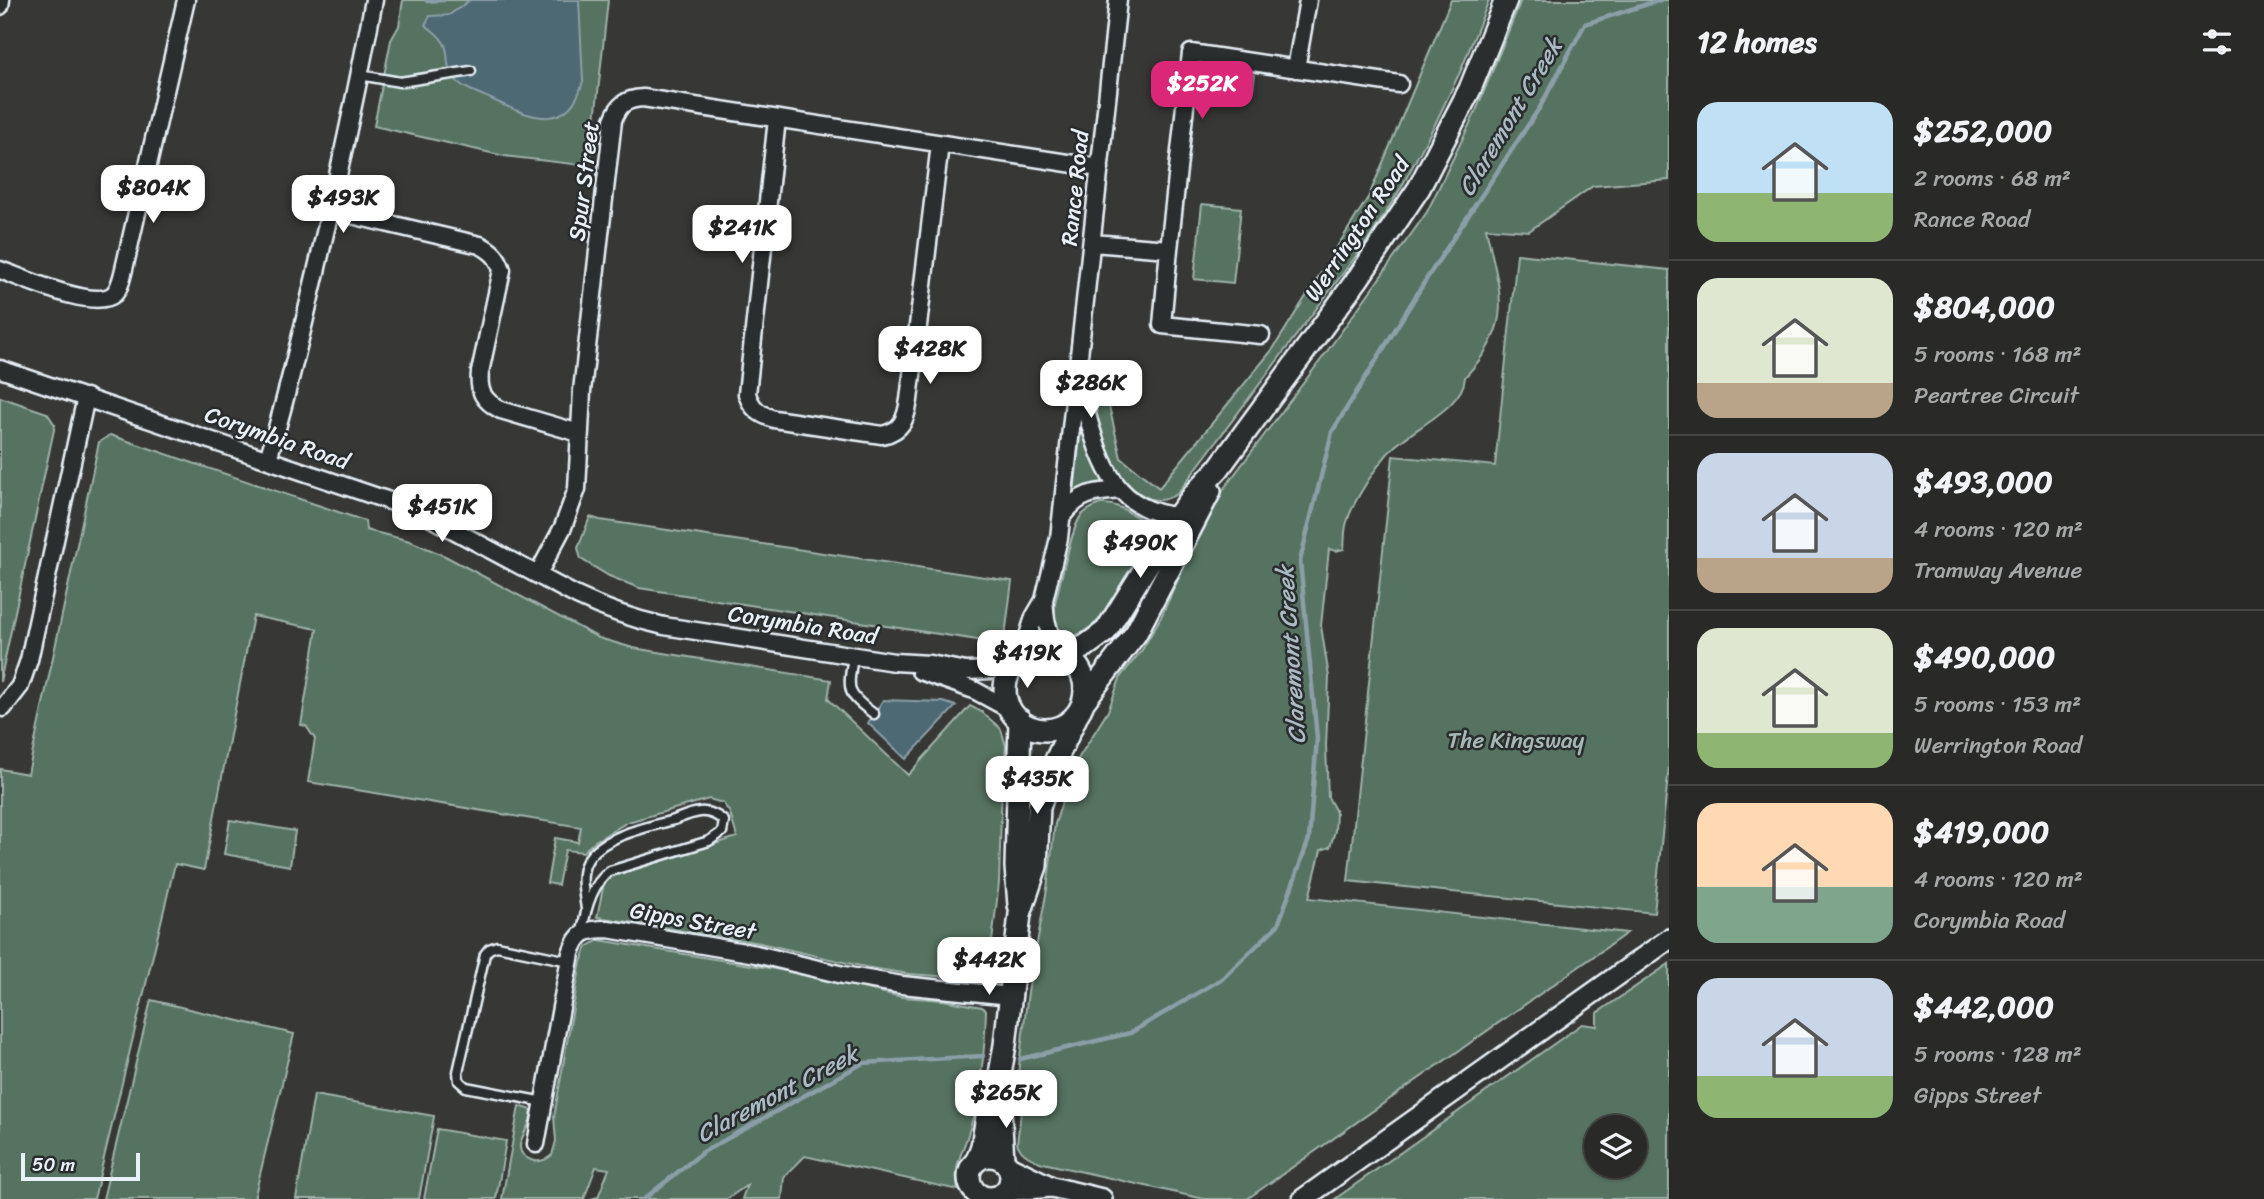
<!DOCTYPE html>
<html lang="en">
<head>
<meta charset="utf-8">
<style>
	body { margin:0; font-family:Sriracha,sans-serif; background:#353634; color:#f1f3f6; height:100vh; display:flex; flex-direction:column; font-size:26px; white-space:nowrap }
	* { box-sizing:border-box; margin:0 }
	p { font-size:23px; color:#a5a7a8 }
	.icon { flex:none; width:38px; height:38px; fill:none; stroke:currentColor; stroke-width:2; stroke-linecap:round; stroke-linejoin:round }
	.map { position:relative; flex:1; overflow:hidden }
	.details { display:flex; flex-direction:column; background:#292a28; width:595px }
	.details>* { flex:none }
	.controls { position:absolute; left:1584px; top:1115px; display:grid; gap:14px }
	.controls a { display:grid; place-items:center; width:63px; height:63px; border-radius:50%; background:#292a28; box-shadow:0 2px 5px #0004,0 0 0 2px #454645; font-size:35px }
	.scale { position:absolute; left:21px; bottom:18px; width:119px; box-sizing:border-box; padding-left:7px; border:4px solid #e8f1f8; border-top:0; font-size:19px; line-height:24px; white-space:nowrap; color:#e8f1f8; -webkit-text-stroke:5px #2a2d2e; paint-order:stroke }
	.price { position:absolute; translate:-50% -60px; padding:0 16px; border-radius:14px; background:#fff; color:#222; font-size:23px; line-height:46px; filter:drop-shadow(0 2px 4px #0008) }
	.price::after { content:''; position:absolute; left:50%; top:42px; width:21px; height:16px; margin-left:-10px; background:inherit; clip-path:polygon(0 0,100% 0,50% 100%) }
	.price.selected { background:#db2777; color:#fff }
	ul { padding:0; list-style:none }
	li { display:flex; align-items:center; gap:21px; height:175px; padding:0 28px }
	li+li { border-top:2px solid #454645 }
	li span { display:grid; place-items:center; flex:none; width:196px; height:140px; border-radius:21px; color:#555 }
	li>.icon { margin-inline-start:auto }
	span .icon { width:84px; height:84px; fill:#fffc; stroke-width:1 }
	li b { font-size:30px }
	h2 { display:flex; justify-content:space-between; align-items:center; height:84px; padding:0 28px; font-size:30px }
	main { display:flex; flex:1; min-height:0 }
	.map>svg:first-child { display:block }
	.green { fill:#567261; stroke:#9fb2ac; stroke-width:2; fill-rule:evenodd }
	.water { fill:#4e6973; stroke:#8c9fa8; stroke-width:2 }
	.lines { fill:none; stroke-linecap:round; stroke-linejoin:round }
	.stream { stroke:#8c9fa8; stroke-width:4.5 }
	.service-casing { stroke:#e8f1f8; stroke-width:13 }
	.minor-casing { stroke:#e8f1f8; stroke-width:21 }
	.tertiary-casing { stroke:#e8f1f8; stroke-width:24 }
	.secondary-casing { stroke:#e8f1f8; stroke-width:26 }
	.service { stroke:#2a2d2e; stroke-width:8 }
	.minor { stroke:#2a2d2e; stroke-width:16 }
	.tertiary { stroke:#2a2d2e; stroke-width:19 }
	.secondary { stroke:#2a2d2e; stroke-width:21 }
	.labels { text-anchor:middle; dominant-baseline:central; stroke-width:5; stroke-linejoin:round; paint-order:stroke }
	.street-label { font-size:23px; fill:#e8f1f8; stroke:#2a2d2e }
	.park-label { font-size:23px; fill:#a6b8b4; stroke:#2a2d2e }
	.water-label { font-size:24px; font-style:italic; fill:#aabbc3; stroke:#2a2d2e }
</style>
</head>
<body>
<main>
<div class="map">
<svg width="1669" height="1199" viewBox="0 0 1669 1199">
	<rect width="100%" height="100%" fill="#373835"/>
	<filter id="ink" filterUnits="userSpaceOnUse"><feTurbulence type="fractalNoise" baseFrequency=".0143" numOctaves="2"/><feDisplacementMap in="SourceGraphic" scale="14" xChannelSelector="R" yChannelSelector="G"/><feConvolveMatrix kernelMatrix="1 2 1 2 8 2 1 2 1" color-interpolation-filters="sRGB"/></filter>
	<g filter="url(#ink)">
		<path class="green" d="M403,0H608L590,166L504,156L374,126L391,40L399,26Z
			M1451,0H1489L1461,70L1435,124L1401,188L1371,236L1177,494C1164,502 1154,502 1141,494C1102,472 1093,413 1096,371H1101L1121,458L1159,488L1273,349L1369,196Z
			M1521,0H1669V180L1593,186L1529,231L1486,228C1500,294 1516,323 1465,377C1464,407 1413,428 1393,448C1378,463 1353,501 1347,522C1344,530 1345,540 1344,549L1336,551L1329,549L1321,626L1329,677L1326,746L1328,797L1336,812L1335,831L1330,847L1321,850L1309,898L1627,933L1247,1199H1204L1043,1163C1032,1159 1021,1155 1017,1143L1025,1082L1018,1074L1028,992L1047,889L1055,824L1073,767L1108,711L1121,676L1142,650L1161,617L1196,540L1225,487L1323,357L1427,212L1476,111Z
			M1202,204L1241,208L1233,283L1194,279Z
			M1517,254L1669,270V766L1654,913L1348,881L1393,456L1495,466Z
			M0,397L47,413L55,425L0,682Z
			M1083,434L1087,437L1095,465L1105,484L1074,495L1080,437Z
			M110,435L365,521L366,530L410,541L445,556L599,638L633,648L831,680L828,699L908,775L970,706L982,712L1001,729L1006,746L1002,778L999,883L988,975L975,981L951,977L909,974L865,967L760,943L597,917L604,883L610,877L737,837L730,813L723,803L709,799L628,822L595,841L583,852L565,850L558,885L547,883L555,838L578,842L581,827L308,782L315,739L306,726L301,725L317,629L253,616L204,870L175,864L94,1199H0V769L28,774L99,442Z
			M1100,504C1128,503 1136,523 1160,528L1104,616L1084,632L1067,639C1055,633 1054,615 1055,603C1060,585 1072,526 1081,516C1086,510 1093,507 1100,504Z
			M590,517L600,520L1012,581L1004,644L639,588L609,576L581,559L578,548Z
			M230,820L295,831L290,866L224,854Z
			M599,940L787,971L902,997L943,1000L982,1007L986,1010C985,1050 981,1090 970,1128C963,1154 953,1162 958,1190L805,1156L784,1177L782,1199H742L747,1185L727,1199H591L598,1197L609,1169L596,1167L584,1199H502L519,1106L532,1110C531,1113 531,1117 530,1121C526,1133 509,1151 531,1160C539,1163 546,1160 552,1155L556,1141L554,1117L581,962L587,947Z
			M1669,964V1199H1335L1582,1024L1597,1026V1013ZM1596,1127H1634V1166H1596Z
			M151,1000L294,1034L254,1199H103Z
			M314,1095L434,1116L419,1199H296Z
			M437,1129L506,1141L496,1199H424Z"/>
		<path class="water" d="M470,0H579L583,81C569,135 529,117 493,100C481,94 463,89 455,79C438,58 461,49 425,25L430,16L449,15Z
			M1216,70L1255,75L1253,90L1214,86Z
			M883,700L943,702L956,706L906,759L868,723Z"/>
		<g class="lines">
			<path class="stream" d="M427,1L444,0
				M1020,1059L1130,1033L1223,978L1278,925L1309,839L1317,738L1300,561L1332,432L1427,278L1540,107L1585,24L1660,0
				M644,1199L703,1152L863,1063L983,1056"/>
			<defs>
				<path id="service" d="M360,75L400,82L471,71
					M853,656C848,690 845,693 874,714
					M582,933C585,912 591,884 610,871L709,841L722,832L724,821C717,815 710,811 700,812C691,813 682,817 674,820C648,827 601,836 587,861C579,875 584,893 586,909
					M544,1102L466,1087L459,1081L458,1072L485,954L489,949L497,946L569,961"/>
				<path id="minor" d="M0,6L1,0
					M1296,69L1308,0
					M777,119L747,394C752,409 759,414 774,419L882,435C902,431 906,419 909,400L940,144
					M330,210L480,245C492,251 498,257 502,270L480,372C478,391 483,401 501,410L579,433
					M1092,243L1169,249L1191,53L1399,84
					M1169,249L1162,325L1261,335
					M0,270C23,278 95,311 114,294C120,288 122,277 124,269L186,0
					M0,369L416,510L577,596C606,610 633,619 664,626L894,662L930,664L966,671L992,670L1014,665
					M1078,386C1098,444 1103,510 1178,516
					M268,459C287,397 301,335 316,272C337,182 357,91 374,0
					M1062,516C1079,493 1093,492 1121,490
					M538,574L563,527L577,489L582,391L613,120C619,104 626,99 643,98L1100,168
					M1044,600L1046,620L1055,651
					M1021,658L1034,617L1044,600L1059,538L1118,0
					M920,671L974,690L1011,710
					M3,708L20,686L29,660L86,397
					M536,1144L571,953C578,932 586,929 608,929L756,954L843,975L902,985L1011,996"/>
				<path id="tertiary" d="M1007,1165L1052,1187L1102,1199
					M1006,1191L1051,1187
					M1303,1199L1669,939"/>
				<path id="secondary" d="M1005 690a40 40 0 1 1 80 0a40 40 0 1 1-80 0Z
					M1067,656L1087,645L1106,631L1178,516L1196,492L1218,469L1359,277L1419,188L1470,89L1506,0
					M1084,701L1136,633L1210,491
					M1019,905L1016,867L1020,720
					M999,1092L1003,1160
					M969 1177a21 21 0 1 1 42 0a21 21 0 1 1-42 0Z
					M977,1160L982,1146L987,1117L998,1086L1005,1045L1020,914L1036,866L1039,807L1056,760L1078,713"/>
			</defs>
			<use href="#service" class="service-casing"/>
			<use href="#minor" class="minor-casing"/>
			<use href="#tertiary" class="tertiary-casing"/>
			<use href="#secondary" class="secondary-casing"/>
			<use href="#service" class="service"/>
			<use href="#minor" class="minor"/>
			<use href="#tertiary" class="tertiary"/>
			<use href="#secondary" class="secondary"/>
		</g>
	</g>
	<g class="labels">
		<g class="street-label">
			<text transform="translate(584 181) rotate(-83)">Spur Street</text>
			<text transform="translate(1075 188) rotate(-84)">Rance Road</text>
			<text transform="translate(1357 229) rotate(-56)">Werrington Road</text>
			<text transform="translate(277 438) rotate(19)">Corymbia Road</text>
			<text transform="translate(803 625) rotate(9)">Corymbia Road</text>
			<text transform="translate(693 921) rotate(10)">Gipps Street</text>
		</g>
		<g class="park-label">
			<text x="1516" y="740">The Kingsway</text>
		</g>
		<g class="water-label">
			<text transform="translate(1510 117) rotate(-59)">Claremont Creek</text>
			<text transform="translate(1291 655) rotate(-94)">Claremont Creek</text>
			<text transform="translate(777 1094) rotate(-28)">Claremont Creek</text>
		</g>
	</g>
</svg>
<div class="controls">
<a><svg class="icon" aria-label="layers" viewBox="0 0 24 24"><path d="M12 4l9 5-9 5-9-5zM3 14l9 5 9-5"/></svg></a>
</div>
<div class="scale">50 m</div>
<b class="price selected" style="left:1202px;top:121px">$252K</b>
<b class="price" style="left:153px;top:225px">$804K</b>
<b class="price" style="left:343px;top:235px">$493K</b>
<b class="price" style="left:742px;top:265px">$241K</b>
<b class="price" style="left:930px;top:386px">$428K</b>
<b class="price" style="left:1091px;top:420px">$286K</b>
<b class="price" style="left:442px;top:544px">$451K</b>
<b class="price" style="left:1140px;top:580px">$490K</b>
<b class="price" style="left:1027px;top:690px">$419K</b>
<b class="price" style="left:1037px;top:816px">$435K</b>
<b class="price" style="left:989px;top:997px">$442K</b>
<b class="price" style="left:1006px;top:1130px">$265K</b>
</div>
<section class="details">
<h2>12 homes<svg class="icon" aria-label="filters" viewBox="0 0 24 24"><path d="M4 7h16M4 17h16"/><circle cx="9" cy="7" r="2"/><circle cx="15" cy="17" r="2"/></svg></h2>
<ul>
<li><span style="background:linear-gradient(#bfe0f5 65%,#8fb573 0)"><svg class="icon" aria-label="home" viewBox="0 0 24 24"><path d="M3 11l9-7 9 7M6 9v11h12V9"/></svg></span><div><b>$252,000</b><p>2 rooms · 68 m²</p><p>Rance Road</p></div></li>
<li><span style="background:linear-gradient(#dfe7d0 75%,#b9a48a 0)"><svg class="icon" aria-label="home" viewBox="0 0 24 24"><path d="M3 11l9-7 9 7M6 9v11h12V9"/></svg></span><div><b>$804,000</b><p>5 rooms · 168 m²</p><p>Peartree Circuit</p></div></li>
<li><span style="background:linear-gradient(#c9d6e8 75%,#b9a48a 0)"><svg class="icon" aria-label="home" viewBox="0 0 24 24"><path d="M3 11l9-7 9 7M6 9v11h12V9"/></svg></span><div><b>$493,000</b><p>4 rooms · 120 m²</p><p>Tramway Avenue</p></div></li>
<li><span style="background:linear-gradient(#dfe7d0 75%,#8fb573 0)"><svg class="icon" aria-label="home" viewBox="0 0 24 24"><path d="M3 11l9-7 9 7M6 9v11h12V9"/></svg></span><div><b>$490,000</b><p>5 rooms · 153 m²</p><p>Werrington Road</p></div></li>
<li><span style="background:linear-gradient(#ffd9b3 60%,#7fa58c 0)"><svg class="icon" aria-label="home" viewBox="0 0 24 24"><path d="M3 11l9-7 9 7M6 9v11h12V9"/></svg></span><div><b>$419,000</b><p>4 rooms · 120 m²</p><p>Corymbia Road</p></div></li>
<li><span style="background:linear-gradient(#c9d6e8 70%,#8fb573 0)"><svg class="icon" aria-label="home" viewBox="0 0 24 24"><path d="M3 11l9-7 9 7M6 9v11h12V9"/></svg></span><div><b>$442,000</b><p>5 rooms · 128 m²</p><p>Gipps Street</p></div></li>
</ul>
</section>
</main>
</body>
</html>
